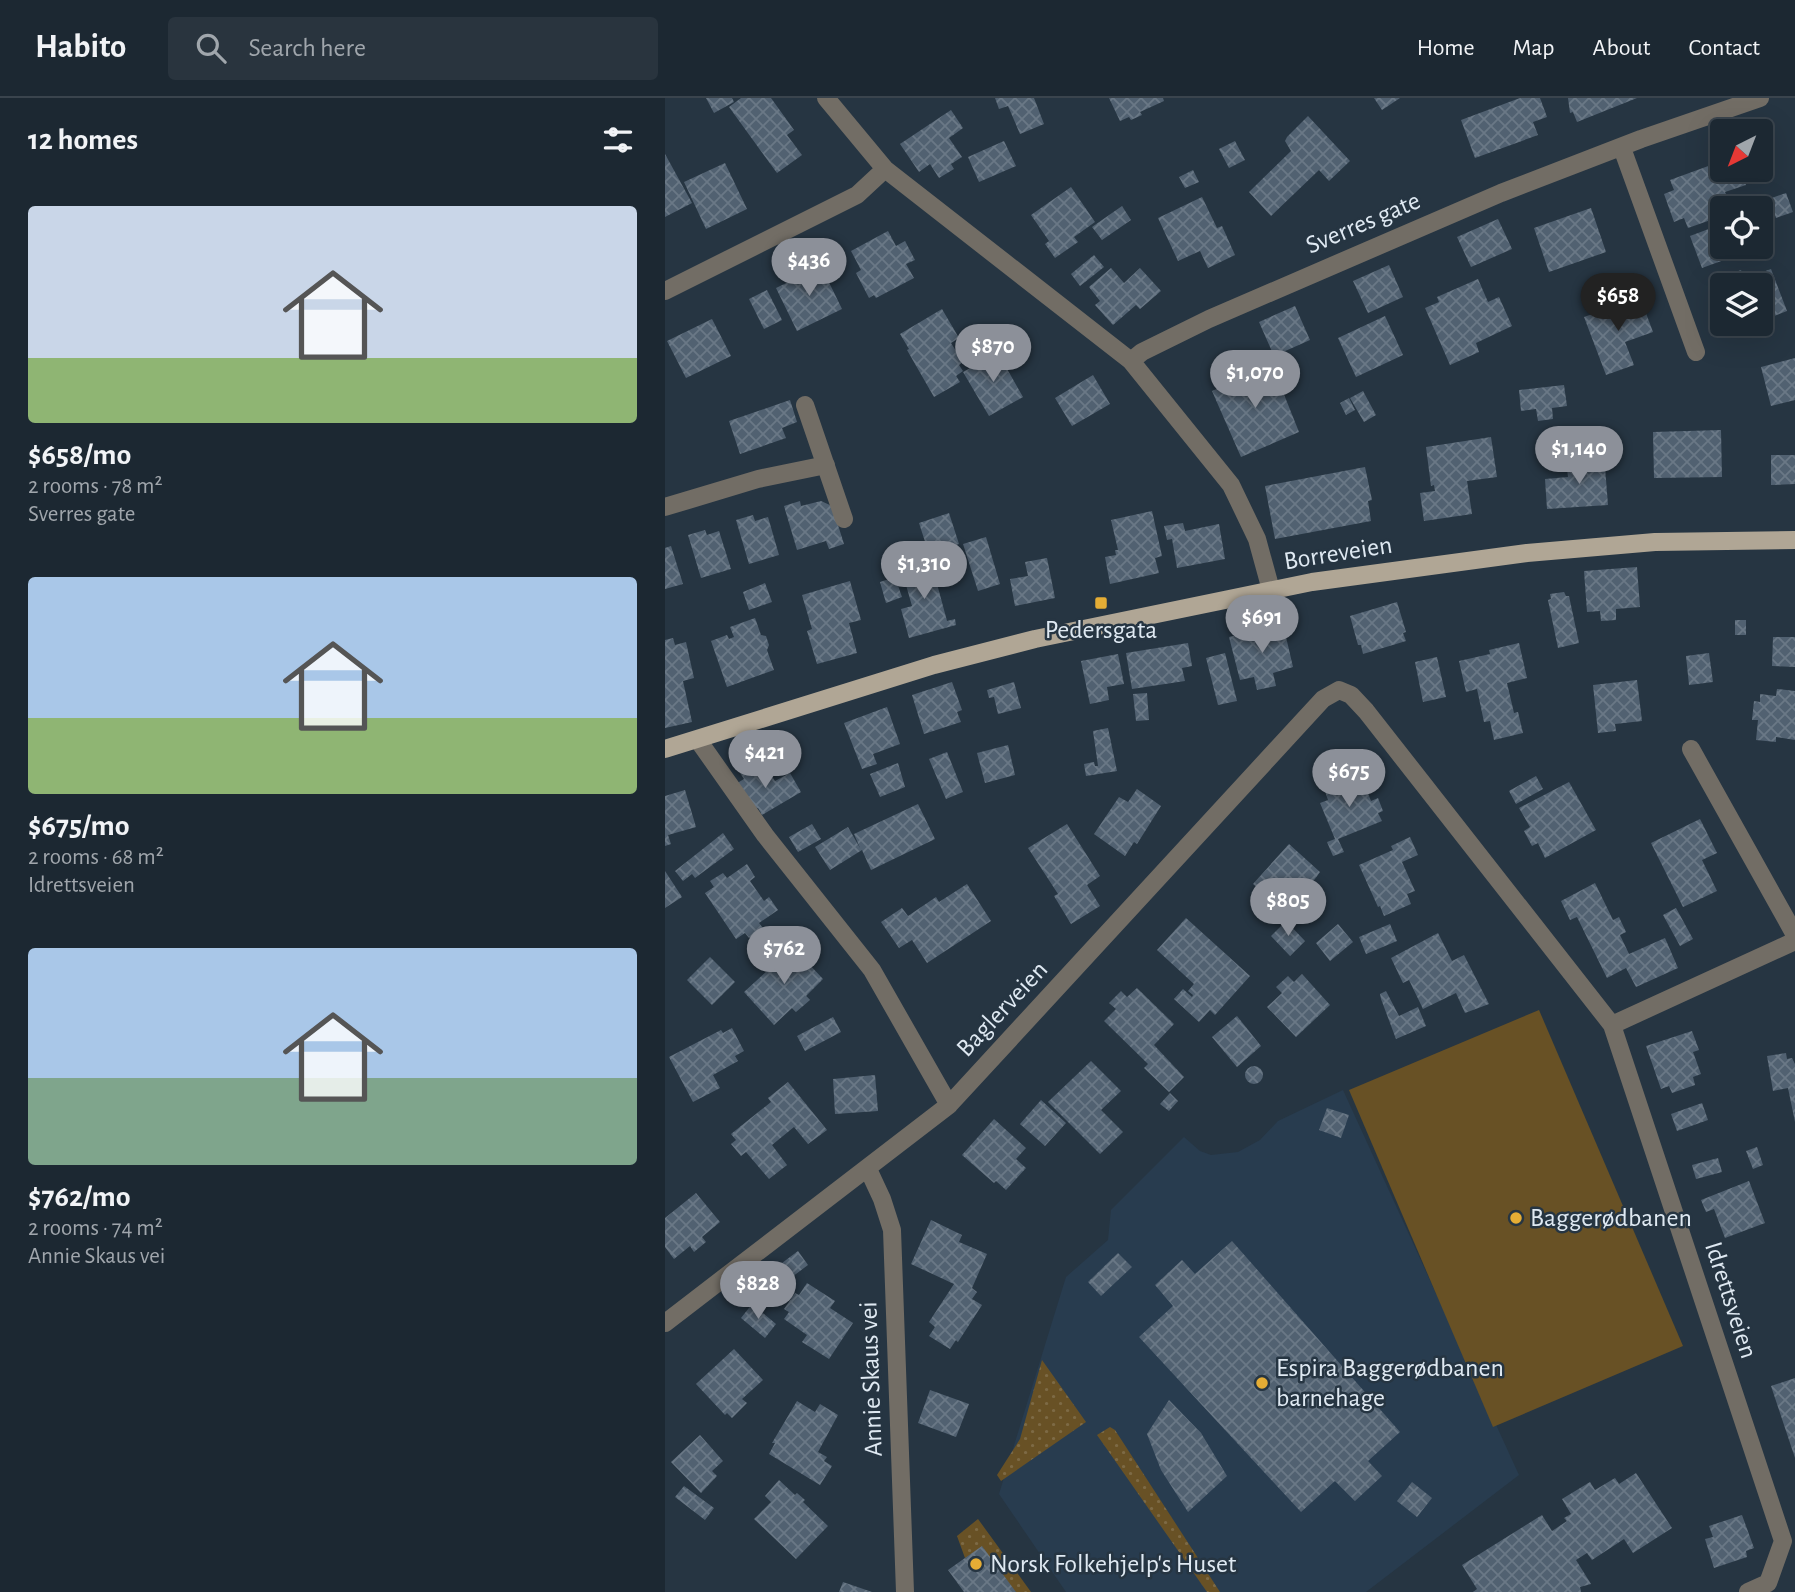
<!DOCTYPE html>
<html lang="en">
<head>
<meta charset="utf-8">
<style>
	body { margin:0; font-family:"Alegreya Sans",sans-serif; background:#29343e; color:#f1f3f6; height:100vh; display:flex; flex-direction:column; font-size:26px; white-space:nowrap }
	* { box-sizing:border-box; margin:0 }
	p { font-size:23px; color:#a0a6ac }
	.icon { flex:none; width:38px; height:38px; fill:none; stroke:currentColor; stroke-width:2; stroke-linecap:round; stroke-linejoin:round }
	.map { position:relative; flex:1; overflow:hidden }
	.panel { display:flex; flex-direction:column; background:#1c2832; width:665px }
	.panel>* { flex:none }
	.needle { width:46px; rotate:222deg }
	.controls { position:absolute; left:1045px; top:21px; display:grid; gap:14px }
	.controls a { display:grid; place-items:center; width:63px; height:63px; border-radius:7px; background:#1c2832; box-shadow:0 7px 28px #0002,0 0 0 2px #3a444d; font-size:35px }
	.price { position:absolute; translate:-50% -60px; padding:0 16px; border-radius:24px; background:#8c9099; color:#fff; font-size:23px; line-height:46px; filter:drop-shadow(0 2px 4px #0008) }
	.price::after { content:''; position:absolute; left:50%; top:42px; width:21px; height:16px; margin-left:-10px; background:inherit; clip-path:polygon(0 0,100% 0,50% 100%) }
	.price.on { background:#222; color:#fff }
	ul { padding:0; list-style:none }
	li { display:grid; align-content:center; gap:14px; height:371px; padding:0 28px }
	li span { display:grid; place-items:center; height:217px; border-radius:7px; color:#555 }
	li>.icon { margin-inline-start:auto }
	span .icon { width:126px; height:126px; fill:#fffc; stroke-width:1 }
	li b { font-size:30px }
	h2 { display:flex; justify-content:space-between; align-items:center; height:84px; padding:0 28px; font-size:30px }
	header { display:flex; align-items:center; gap:42px; box-sizing:border-box; height:98px; padding:0 35px; background:#1c2832; border-bottom:2px solid #3a444d }
	header strong { font-size:33px }
	nav { display:flex; gap:38px; margin-inline-start:auto; font-size:24px }
	.search { width:490px; height:63px; background:#29343e; display:flex; align-items:center; gap:18px; box-sizing:border-box; padding:0 24px; border-radius:7px; color:#a0a6ac; font-size:26px }
	main { display:flex; flex:1; min-height:0 }
	.map>svg:first-child { display:block }
	.built { fill:#283c4f }
	.grass { fill:url(#grass-dots) }
	.pitch { fill:#685125 }
	.building { fill:url(#building-cross-hatch) }
	.lines { fill:none; stroke-linecap:round; stroke-linejoin:round }
	.minor { stroke:#726d65; stroke-width:18 }
	.major { stroke:#b0a695; stroke-width:18 }
	.poi-dot { fill:#e5ad35; stroke:#263542; stroke-width:2.5 }
	.labels { text-anchor:middle; dominant-baseline:central; stroke-width:5; stroke-linejoin:round; paint-order:stroke }
	.street-label { font-size:26px; fill:#dfe9f2; stroke:#263542 }
	.poi-label { font-size:26px; fill:#dfe9f2; stroke:#263542; text-anchor:start }
</style>
</head>
<body>
<header>
<strong>Habito</strong>
<div class="search"><svg class="icon" aria-label="search" viewBox="0 0 24 24"><circle cx="10" cy="10" r="6"/><path d="M15 15l6 6"/></svg>Search here</div>
<nav><a>Home</a><a>Map</a><a>About</a><a>Contact</a></nav>
</header>
<main>
<section class="panel">
<h2>12 homes<svg class="icon" aria-label="filters" viewBox="0 0 24 24"><path d="M4 7h16M4 17h16"/><circle cx="9" cy="7" r="2"/><circle cx="15" cy="17" r="2"/></svg></h2>
<ul>
<li><span style="background:linear-gradient(#c9d6e8 70%,#8fb573 0)"><svg class="icon" aria-label="home" viewBox="0 0 24 24"><path d="M3 11l9-7 9 7M6 9v11h12V9"/></svg></span><div><b>$658/mo</b><p>2 rooms · 78 m²</p><p>Sverres gate</p></div></li>
<li><span style="background:linear-gradient(#a9c7e8 65%,#8fb573 0)"><svg class="icon" aria-label="home" viewBox="0 0 24 24"><path d="M3 11l9-7 9 7M6 9v11h12V9"/></svg></span><div><b>$675/mo</b><p>2 rooms · 68 m²</p><p>Idrettsveien</p></div></li>
<li><span style="background:linear-gradient(#a9c7e8 60%,#7fa58c 0)"><svg class="icon" aria-label="home" viewBox="0 0 24 24"><path d="M3 11l9-7 9 7M6 9v11h12V9"/></svg></span><div><b>$762/mo</b><p>2 rooms · 74 m²</p><p>Annie Skaus vei</p></div></li>
</ul>
</section>
<div class="map">
<svg width="1130" height="1494" viewBox="0 0 1130 1494">
	<defs>
		<pattern id="grass-dots" width="8" height="8" patternUnits="userSpaceOnUse" patternTransform="scale(1.75)"><rect width="8" height="8" fill="#685125"/><path d="M2 2h.1M6 6h.1" fill="none" stroke="#7d6a45" stroke-width="1.8" stroke-linecap="round"/></pattern>
		<pattern id="building-cross-hatch" width="8" height="8" patternUnits="userSpaceOnUse" patternTransform="scale(1.75)"><rect width="8" height="8" fill="#516171"/><path d="M0 0l8 8M0 8l8-8" fill="none" stroke="#6a7886"/></pattern>
	</defs>
	<rect width="100%" height="100%" fill="#263542"/>
	<path class="built" d="M678,992L854,1377L701,1494H401L334,1396L401,1179L443,1142L446,1112L519,1039L535,1053L546,1057L573,1054L595,1042L613,1023Z"/>
	<path class="grass" d="M377,1262L421,1324L336,1383L332,1377L355,1341Z
		M445,1329L450,1332L555,1494H542L432,1337Z
		M313,1421L366,1494H351L300,1460L292,1438Z"/>
	<path class="pitch" d="M874,912L1018,1248L828,1329L684,992Z"/>
	<path class="building" d="M41,0H67L69,4L49,15Z
		M76,0H106L129,32L122,37L137,57L112,75L64,9Z
		M330,0H369L379,26L355,36L343,8L334,11Z
		M444,0H498L499,3L475,14L477,17L466,22L464,19L455,23Z
		M709,0H735L717,12Z
		M855,0H875L882,19L868,24L873,37L810,60L796,22Z
		M903,0H972L912,24L908,14L905,15Z
		M286,12L298,30L284,40L297,59L286,66L289,71L274,80L265,66L254,74L235,46Z
		M643,18L685,63L664,83L654,72L606,118L584,94L626,53L620,43L622,39Z
		M339,43L351,68L314,84L303,59Z
		M570,43L580,62L564,70L554,51Z
		M0,56L27,105L0,119Z
		M1057,63V72H1075L1081,87L1060,94L1066,110H1057V118L1023,130L1019,120L1009,124L999,96L1009,92L1005,82Z
		M60,65L82,111L41,131L19,84Z
		M528,72L534,84L520,90L514,79Z
		M406,89L430,124L409,139L413,144L390,160L380,146L384,143L366,117Z
		M1121,95L1128,114L1111,120L1104,101Z
		M537,99L552,130L557,128L570,157L543,170L535,153L513,163L493,120Z
		M457,108L466,122L437,142L427,129Z
		M926,110L941,154L884,174L869,130Z
		M833,121L847,151L806,169L792,139Z
		M1057,126V149H1067L1070,158L1037,170L1025,138Z
		M223,133L231,148L240,143L250,162L241,166L249,180L211,200L209,197L204,200L191,175L196,172L186,153Z
		M429,157L439,169L415,188L406,176Z
		M724,167L738,199L703,215L688,183Z
		M156,168L177,211L132,233L111,190Z
		M446,170L459,185L475,170L496,193L475,211L471,207L448,227L430,207L435,203L424,189Z
		M1106,171L1122,213L1096,223V187H1055L1053,181L1076,172L1079,181Z
		M813,181L823,204L834,199L847,228L811,245L814,254L785,267L760,210L774,204L772,199Z
		M1057,189V213L1049,192Z
		M102,192L117,222L99,231L84,201Z
		M975,199L988,234L960,244L969,267L941,277L919,219Z
		M630,208L645,242L609,258L594,224Z
		M277,211L294,240L286,245L298,264L294,267L298,273L291,278L295,284L269,299L242,252L244,251L235,236Z
		M720,218L738,257L691,279L673,240Z
		M47,221L66,258L21,280L2,243Z
		M1062,226H1089L1065,235Z
		M333,255L358,299L324,318L298,274Z
		M1130,260V302L1106,308L1096,269Z
		M604,268L607,275L610,274L634,334L576,359L547,293L563,286L560,279L584,269L587,276Z
		M428,277L445,306L407,328L390,300Z
		M899,287L902,308L887,310L888,321L873,323L871,311L856,313L854,292Z
		M698,293L711,317L699,324L685,300Z
		M684,300L690,312L681,317L675,305Z
		M125,302L132,324L117,330L121,340L75,356L64,323Z
		M1056,332L1057,379L989,380L988,334Z
		M826,339L832,379L802,383L807,416L759,423L755,395L770,393L769,387L766,388L761,349Z
		M1106,357H1130V386L1106,387Z
		M936,360L937,369H940L943,407L882,411L880,381L903,379L901,363Z
		M700,369L707,402L703,403L706,423L610,441L600,388Z
		M135,403L136,408L156,403L167,408L179,446L164,451L161,443L132,452L119,408Z
		M487,413L497,458L490,460L494,475L445,486L440,459L451,457L450,452H453L446,422Z
		M284,415L294,446L264,456L254,425Z
		M88,417L90,423L103,419L114,457L84,466L71,422Z
		M518,425L520,433L554,426L560,461L512,470L507,441L502,442L499,428Z
		M40,432L42,437L54,433L66,471L36,480L23,437Z
		M321,439L335,486L313,493L298,446Z
		M6,448L18,486L0,491V450Z
		M382,460L390,500L350,508L345,481L363,478L360,464Z
		M261,462L262,464L271,462L274,470L268,471L282,523L290,521L291,527L244,540L236,511L247,508L239,480L242,479L239,469Z
		M972,469L975,509L951,511V522L936,523L935,513L922,514L919,473Z
		M230,479L237,499L221,505L215,484Z
		M185,483L196,522L184,525L192,555L152,566L142,533L147,531L137,497Z
		M100,485L107,504L84,512L78,494Z
		M899,494L901,498H904L914,545L893,550L883,502L886,501L885,496Z
		M732,504L741,534L738,535L741,543L698,556L696,547H693L685,518Z
		M90,520L96,537L101,538L104,547L102,552L109,572L62,589L46,543L62,537L64,541L69,539L65,529Z
		M1070,522H1081V537H1070Z
		M618,526L628,569L608,575L611,588L592,592L589,579L575,582L564,539Z
		M1108,539H1130V569L1107,568Z
		M8,540L10,547L21,544L29,580L18,583L27,624L0,630V542Z
		M523,545L527,568L517,570L520,583L467,591L461,555Z
		M854,545L862,580L842,585L849,615L853,614L858,635L829,642L825,623L819,624L812,591L801,594L794,563L825,556L824,552Z
		M560,555L572,603L553,607L541,560Z
		M1044,555L1048,584L1024,587L1021,558Z
		M453,556L459,586L442,589L444,602L425,606L416,563Z
		M772,559L781,599L758,604L750,564Z
		M972,582L977,623L950,626L951,633L933,635L928,587Z
		M287,584L297,612L292,614L296,624L259,636L247,597Z
		M349,584L356,610L333,616L329,599L324,600L322,592Z
		M1112,591L1130,593V642L1111,639V644L1091,642L1093,622H1087L1089,603L1095,604V596L1111,598Z
		M482,595L484,622L471,623L468,596Z
		M222,609L235,646L208,656L212,666L197,671L179,625Z
		M443,630L452,673L421,678L419,666L429,664L430,668H433L428,633Z
		M343,647L350,677L320,685L312,655Z
		M282,654L298,694L281,701L264,661Z
		M233,665L240,689L215,699L205,676Z
		M88,667L91,673L101,668L110,683L125,675L136,694L97,717L93,710L84,714L69,687L79,681L75,675Z
		M694,672L706,703L713,700L718,713L713,715L717,723L673,741L679,754L668,758L662,744L670,741L655,705L663,702L658,688Z
		M871,678L878,691L851,706L844,693Z
		M904,684L931,732L880,760L873,745L867,748L859,733L865,729L854,710Z
		M472,691L496,708L472,746L469,744L460,758L429,736L454,699L463,704Z
		M20,692L31,729L3,737L6,746L0,748V698Z
		M253,706L270,741L206,772L197,752L165,772L150,749L183,729L195,750L189,736Z
		M1035,721L1052,755L1037,762L1052,793L1018,809L986,745Z
		M147,726L156,741L133,754L124,739Z
		M402,726L435,778L422,787L435,808L406,826L389,798L393,796L363,750Z
		M58,735L69,751L30,780L27,776L18,783L10,773Z
		M745,739L753,757L737,764L750,793L742,796L746,806L719,818L715,808L713,809L694,767L728,752L726,748Z
		M624,746L655,774L639,796L637,794L619,814L588,786Z
		M82,766L90,779L85,783L99,803L104,799L113,812L94,825L98,830L84,840L80,835L71,841L40,795L49,789L45,783L58,775L62,780Z
		M0,773L17,799L0,810Z
		M930,785L948,822L954,819L961,834L955,837L964,856L1000,840L1013,870L971,889L961,870L942,880L912,819L905,822L896,803Z
		M302,786L326,823L262,865L247,842L234,850L216,824L237,810L243,818L271,799L274,804Z
		M1011,810L1028,841L1015,848L998,817Z
		M521,820L585,878L550,917L545,912L534,924L509,901L518,891L527,899L528,897L523,893L529,886L492,852Z
		M621,823L640,843L625,858L606,838Z
		M673,826L688,844L665,863L651,845Z
		M725,826L732,843L701,856L694,839Z
		M773,835L787,863L799,857L824,906L800,915L791,895L758,911L744,882L738,885L726,860Z
		M128,849L158,881L141,898L145,902L131,914L127,910L109,927L79,894Z
		M45,859L70,884L47,907L22,882Z
		M637,876L665,907L631,939L602,909L617,895L611,889L623,878L629,884Z
		M472,890L509,926L489,947L519,979L504,994L479,970L483,966L439,923L451,911L444,905L456,893L462,899Z
		M721,893L734,918L753,909L761,928L731,941L716,901L715,896Z
		M572,918L596,948L572,969L547,939Z
		M168,919L176,934L140,953L132,938Z
		M67,930L79,953L70,958L73,963L48,977L55,990L28,1004L4,959L56,932L58,935Z
		M1027,933L1034,952L1028,954L1036,976L1028,979L1030,987L1007,995L1004,988L996,991L981,948Z
		M1121,955L1122,961L1127,960L1130,966V1024L1123,990L1108,993L1102,958Z
		M426,963L456,993L436,1012L458,1034L435,1056L383,1004Z
		M580 977a9 9 0 1 1 18 0a9 9 0 1 1-18 0Z
		M210,977L213,1013L170,1016L168,981Z
		M123,984L162,1032L143,1046L129,1029L107,1047L122,1067L104,1081L81,1054L76,1058L66,1046L71,1042L66,1036L106,1004L103,1000Z
		M505,995L513,1003L504,1013L495,1006Z
		M376,1002L401,1025L380,1048L355,1026Z
		M1037,1005L1043,1022L1012,1033L1006,1016Z
		M662,1010L684,1017L676,1040L654,1032Z
		M329,1021L361,1050L351,1061L361,1070L341,1092L331,1083L329,1085L297,1057Z
		M1092,1049L1098,1067L1088,1071L1081,1053Z
		M1053,1060L1057,1074L1031,1081L1027,1067Z
		M1084,1083L1100,1125L1060,1140L1049,1111L1041,1114L1036,1102Z
		M31,1095L55,1124L37,1139L41,1144L29,1154L25,1148L9,1161L0,1149V1120Z
		M266,1122L297,1137L294,1144L322,1156L307,1190L312,1194L307,1201L317,1207L293,1244L291,1242L285,1251L264,1238L270,1229L264,1224L289,1186L246,1166Z
		M567,1143L735,1334L703,1363L717,1378L690,1403L670,1383L636,1414L474,1239L508,1208L490,1187L517,1162L530,1176Z
		M133,1153L143,1167L119,1185L109,1171Z
		M453,1155L467,1169L436,1198L423,1184Z
		M142,1185L170,1203L165,1210L188,1225L164,1261L137,1244L142,1237L119,1221L124,1214L119,1211L130,1195L134,1197Z
		M87,1206L111,1226L100,1240L76,1220Z
		M69,1251L98,1282L77,1301L82,1305L67,1320L62,1315L60,1317L31,1286Z
		M1130,1280V1360L1106,1288Z
		M265,1292L304,1306L291,1339L253,1325Z
		M504,1302L536,1335L562,1378L523,1414L496,1372L482,1336Z
		M132,1303L150,1314L155,1306L173,1317L153,1354L162,1359L159,1363L167,1368L155,1387L104,1356L110,1345H107Z
		M35,1337L58,1363L47,1373L52,1378L36,1395L6,1364Z
		M971,1375L1007,1430L968,1455L959,1441L927,1462L922,1455L911,1462L926,1486L915,1489L916,1494H808L812,1491L797,1467L877,1417L887,1433L902,1423L899,1420L906,1416L897,1401L925,1384L930,1392L950,1380L954,1386Z
		M114,1382L130,1397L132,1395L140,1402L138,1404L163,1428L131,1461L89,1421L106,1404L100,1398Z
		M747,1384L767,1400L752,1419L732,1403Z
		M19,1388L49,1410L40,1422L10,1399Z
		M1077,1417L1089,1450L1081,1453L1082,1459L1049,1470L1040,1441L1048,1439L1044,1428Z
		M317,1448L351,1494H299L283,1472Z
		M178,1484L207,1494H174Z"/>
	<g class="lines">
		<path class="minor" d="M161,0L220,71L466,263L566,387L592,441L606,492
			M957,50L1031,254
			M0,193L192,97L220,71
			M466,263L477,254L544,221L836,95L976,41L1095,0
			M140,307L179,421
			M0,409L93,381L161,367
			M33,642L100,737L207,872L284,1007
			M1026,651L1130,837
			M947,927L1130,843
			M203,1071L217,1101L227,1132L240,1494
			M0,1225L284,1007L658,601L674,592L686,597L701,613L947,927L1118,1443
			M1083,1494L1103,1485L1118,1443"/>
		<path class="major" d="M0,651L269,567L370,541L647,484L862,455L990,444L1130,442"/>
	</g>
	<g class="poi-dot">
		<rect x="429" y="498" width="14" height="14" rx="3.5"/>
		<circle cx="851" cy="1120" r="7"/>
		<circle cx="597" cy="1285" r="7"/>
		<circle cx="311" cy="1466" r="7"/>
	</g>
	<g class="labels">
		<g class="street-label">
			<text transform="translate(698 125) rotate(-23)">Sverres gate</text>
			<text transform="translate(673 455) rotate(-9)">Borreveien</text>
			<text transform="translate(337 911) rotate(-47)">Baglerveien</text>
			<text transform="translate(1066 1202) rotate(72)">Idrettsveien</text>
			<text transform="translate(206 1281) rotate(-92)">Annie Skaus vei</text>
		</g>
		<g class="poi-label">
			<text x="436" y="532" text-anchor="middle">Pedersgata</text>
			<text x="865" y="1120">Baggerødbanen</text>
			<text x="611" y="1270">Espira Baggerødbanen<tspan x="611" dy="30">barnehage</tspan></text>
			<text x="325" y="1466">Norsk Folkehjelp's Huset</text>
		</g>
	</g>
</svg>
<div class="controls">
<a><svg class="needle" viewBox="-14 -14 28 28"><path d="M0-13l5 13h-10z" fill="#e53935"/><path d="M0 13l5-13h-10z" fill="#a0a6ac"/></svg></a>
<a><svg class="icon" aria-label="locate" viewBox="0 0 24 24"><circle cx="12" cy="12" r="6"/><path d="M12 2v4M12 18v4M2 12h4M18 12h4"/></svg></a>
<a><svg class="icon" aria-label="layers" viewBox="0 0 24 24"><path d="M12 4l9 5-9 5-9-5zM3 14l9 5 9-5"/></svg></a>
</div>
<b class="price" style="left:144px;top:200px">$436</b>
<b class="price on" style="left:953px;top:235px">$658</b>
<b class="price" style="left:328px;top:286px">$870</b>
<b class="price" style="left:590px;top:312px">$1,070</b>
<b class="price" style="left:914px;top:388px">$1,140</b>
<b class="price" style="left:259px;top:503px">$1,310</b>
<b class="price" style="left:597px;top:557px">$691</b>
<b class="price" style="left:100px;top:692px">$421</b>
<b class="price" style="left:684px;top:711px">$675</b>
<b class="price" style="left:623px;top:840px">$805</b>
<b class="price" style="left:119px;top:888px">$762</b>
<b class="price" style="left:93px;top:1223px">$828</b>
</div>
</main>
</body>
</html>
